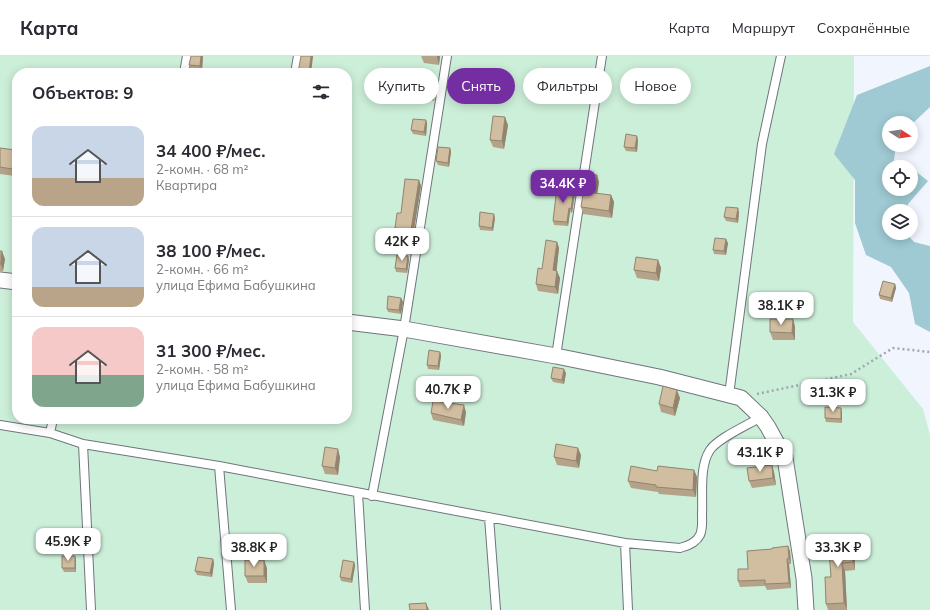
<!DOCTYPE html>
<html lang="ru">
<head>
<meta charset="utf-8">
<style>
	body { margin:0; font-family:Mulish,sans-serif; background:#f7f7f7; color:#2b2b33; height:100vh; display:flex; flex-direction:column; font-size:15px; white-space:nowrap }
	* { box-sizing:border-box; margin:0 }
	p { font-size:13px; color:#7c7c81 }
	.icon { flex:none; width:22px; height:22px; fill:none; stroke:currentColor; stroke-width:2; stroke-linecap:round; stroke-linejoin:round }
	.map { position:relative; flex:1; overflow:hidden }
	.side { position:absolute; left:12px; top:12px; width:340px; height:356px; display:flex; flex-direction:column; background:#fff; border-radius:16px; box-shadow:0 2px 10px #0003 }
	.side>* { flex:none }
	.hud { position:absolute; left:364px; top:12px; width:380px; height:36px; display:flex; gap:8px }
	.needle { width:26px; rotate:102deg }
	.controls { position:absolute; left:882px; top:60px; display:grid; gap:8px }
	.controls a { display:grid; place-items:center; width:36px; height:36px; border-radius:50%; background:#fff; box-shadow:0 2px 10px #0003; font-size:20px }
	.price { position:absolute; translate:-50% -34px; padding:0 9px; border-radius:8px; background:#fff; color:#222; font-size:13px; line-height:26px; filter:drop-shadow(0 1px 2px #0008) }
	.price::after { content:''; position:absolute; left:50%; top:24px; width:12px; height:9px; margin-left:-6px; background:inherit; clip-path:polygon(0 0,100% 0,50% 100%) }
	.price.active { background:#742ea2; color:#fff }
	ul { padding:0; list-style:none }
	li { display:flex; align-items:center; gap:12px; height:100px; padding:0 20px }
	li+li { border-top:1px solid #e1e1e2 }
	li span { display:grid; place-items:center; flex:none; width:112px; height:80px; border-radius:12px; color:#555 }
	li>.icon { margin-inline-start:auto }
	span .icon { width:48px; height:48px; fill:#fffc; stroke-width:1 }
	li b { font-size:17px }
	h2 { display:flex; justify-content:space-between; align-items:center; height:48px; padding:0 20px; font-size:17px }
	.pill { padding:0 14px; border-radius:18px; background:#fff; box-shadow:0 2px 10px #0003; font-size:14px; line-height:36px }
	.pill.active { background:#742ea2; color:#fff }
	header { display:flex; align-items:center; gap:24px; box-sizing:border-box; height:56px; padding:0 20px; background:#fff; border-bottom:1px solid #e1e1e2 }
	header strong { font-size:19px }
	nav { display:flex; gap:22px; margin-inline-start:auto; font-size:14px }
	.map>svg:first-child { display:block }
	.green { fill:#ccefd9; fill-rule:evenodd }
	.water { fill:#9fcad3 }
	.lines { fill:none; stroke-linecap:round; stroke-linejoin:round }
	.service-casing { stroke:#70747c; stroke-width:10 }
	.minor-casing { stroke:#70747c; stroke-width:17 }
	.path { stroke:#a3a6ad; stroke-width:2.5; stroke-dasharray:2 3; stroke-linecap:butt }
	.service { stroke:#fff; stroke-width:8 }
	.minor { stroke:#fff; stroke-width:15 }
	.wall { fill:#b4a389 }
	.shaded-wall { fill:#92846f }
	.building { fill:#d1bd9f; stroke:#92846f }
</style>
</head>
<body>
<header>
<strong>Карта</strong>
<nav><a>Карта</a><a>Маршрут</a><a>Сохранённые</a></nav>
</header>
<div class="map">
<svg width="930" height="554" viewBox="0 0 930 554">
	<rect width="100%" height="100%" fill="#f1f5fe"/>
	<path class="green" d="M0,0H854L853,266L923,353L930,379V554H0ZM17,17H347V363H17Z"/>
	<path class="water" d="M930,10V51L911,69V67H889V89H896L893,111H889V133H911V113H913L928,125L908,148L907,155H889V177H906L914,186L930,190V276L915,268L909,237L891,211L866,199L855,167V124L834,98L857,39Z"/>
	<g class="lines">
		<defs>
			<path id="service" d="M184,17L187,0
				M295,17L298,0
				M556,300L602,0
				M729,339L762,88L781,0
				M0,369L50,377L83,388L219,410L625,487L680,492C688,490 696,487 700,479C703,472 702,465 702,458C703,439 699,410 710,394C718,382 748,369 761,361
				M50,377L53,363
				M83,388L91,554
				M219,410L231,554
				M358,437L365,554
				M372,440L404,273L447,0
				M489,461L496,554
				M625,487L628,554"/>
			<path id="minor" d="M0,224L17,226
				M347,266L404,273L556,300L659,321L741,342L761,361L768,371L785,402L804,522L806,554"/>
		</defs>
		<use href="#service" class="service-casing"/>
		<use href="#minor" class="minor-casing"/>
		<path class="path" d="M757,338L851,318L893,292L930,296"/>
		<use href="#service" class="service"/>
		<use href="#minor" class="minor"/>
	</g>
	<path class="wall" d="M203,0L202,14L190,12L189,9Z
		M421,0H440L439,9L424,7Z
		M434,28L436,32L434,45L422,43L421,39Z
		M426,64L427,68L426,80L413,78L411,74Z
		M508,69L504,93L493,91L490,84Z
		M638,84L637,96L626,95L624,91Z
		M0,92L15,94L17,100V107L15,120L0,118Z
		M450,92L451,96L449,111L438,109L436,105Z
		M419,124L421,130L413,180L397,178L395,172L401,157Z
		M599,126L597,138L611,139L614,146L612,162L583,158L581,151Z
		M575,137L572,157L570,156L568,170L554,169L553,165Z
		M739,156L738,167L726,165L724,161Z
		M495,162L493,175L480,174L479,170Z
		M557,186L559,192L556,215L560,222L558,238L538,235L536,228L542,213Z
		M728,187L726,199L714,198L713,194Z
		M0,195L5,203L3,215H0Z
		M408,200L409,204L407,217L396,216L395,212Z
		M658,204L661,212L659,225L637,222L634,214Z
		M895,228L896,232L892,246L880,243L879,239Z
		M401,242L403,246L401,258L388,256L387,253Z
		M793,263L795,271V284H773L770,276Z
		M440,296L441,300L439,314L428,313L427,309Z
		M566,317L564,328L553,326L551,322Z
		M680,342L675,360L661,356L659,348Z
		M841,352L842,356V367L826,366L825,362Z
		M466,356L464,370L433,364L431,357Z
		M581,399L579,412L557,409L554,401Z
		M340,401L338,419L325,418L322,410Z
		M772,409L774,416L776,429L752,432L749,425Z
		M694,414L697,421L696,441L659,438L658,436L631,432L628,425L657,415Z
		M851,481L854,488L855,514L845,515L847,554H828L826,548L831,521Z
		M788,490L790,495L791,508H789L791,532L767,534L765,530L740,531L738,525L748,513L772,493Z
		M75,500L76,504V516H64L62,512Z
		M213,503L214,507L212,521L197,519L195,515Z
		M354,506L355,510L352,527L341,525L340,521Z
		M267,512V527H248L245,520Z"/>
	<path class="shaded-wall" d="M201,0H203L202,14L200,10Z
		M311,0H313V1L311,17H309Z
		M437,0H440L439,9L437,1Z
		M434,28L436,32L434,45L433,41Z
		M505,61L508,69L504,93L502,85Z
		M426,64L427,68L426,80L424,76Z
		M637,80L638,84L637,96L635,92Z
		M450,92L451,96L449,111L448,107Z
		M15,94L17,100V107L15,120L12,113Z
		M597,119L599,126L596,144L594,137Z
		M419,124L421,130L413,180L411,174Z
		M574,133L575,137L572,157L571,153Z
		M611,139L614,146L612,162L609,155Z
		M569,152L570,156L568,170L567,166Z
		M738,152L739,156L738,167L736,163Z
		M494,158L495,162L493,175L492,172Z
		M726,183L728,187L726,199L724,195Z
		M557,186L559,192L556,221L553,214Z
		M2,195L5,203L3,215L1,208Z
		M408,200L409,204L407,217L406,213Z
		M658,204L661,212L659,225L656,217Z
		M557,215L560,222L558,238L555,231Z
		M895,228L896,232L892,246L891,242Z
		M401,242L403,246L401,258L399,254Z
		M793,263L795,271V284L792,277Z
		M440,296L441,300L439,314L438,310Z
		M564,313L566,317L564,328L562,324Z
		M677,334L680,342L675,360L673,352Z
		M464,349L466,356L464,370L461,364Z
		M841,352L842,356V367L841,363Z
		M578,392L581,399L579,412L576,405Z
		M338,393L340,401L338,419L335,412Z
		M772,409L774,416L776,429L773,422Z
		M694,414L697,421L696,441L693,434Z
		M851,481L854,488L855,514L853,506Z
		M788,490L790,495L791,508L789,502Z
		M75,500L76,504V516L75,512Z
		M213,503L214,507L212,521L210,517Z
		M787,503L789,508L791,532L789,527Z
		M264,504L267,512V527L264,520Z
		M354,506L355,510L352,527L351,523Z
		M842,507L845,515L847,554L844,547Z
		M426,547L429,554H427Z"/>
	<path class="building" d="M191,0H201L200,10L189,9Z
		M301,0H311L309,17H298Z
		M423,27L434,28L433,41L421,39Z
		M493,60L505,61L502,85L490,84Z
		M413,63L426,64L424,76L411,74Z
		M626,78L637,80L635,92L624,91Z
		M438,91L450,92L448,107L436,105Z
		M0,92L15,94L12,113L0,111Z
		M586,118L597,119L594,137L611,139L609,155L581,151Z
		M405,123L419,124L411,174L395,172L397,157H401Z
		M557,131L574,133L571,153L569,152L567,166L553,165Z
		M726,151L738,152L736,163L724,161Z
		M480,156L494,158L492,172L479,170Z
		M715,182L726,183L724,195L713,194Z
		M546,184L557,186L553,214L557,215L555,231L536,228L538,212L542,213Z
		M0,195H2L1,208H0Z
		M397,199L408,200L406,213L395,212Z
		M636,201L658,204L656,217L634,214Z
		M883,225L895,228L891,242L879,239Z
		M388,240L401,242L399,254L387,253Z
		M770,263H793L792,277L770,276Z
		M429,294L440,296L438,310L427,309Z
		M553,311L564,313L562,324L551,322Z
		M663,330L677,334L673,352L659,348Z
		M433,345L464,349L461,364L431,357Z
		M825,351L841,352V363L825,362Z
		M556,388L578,392L576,405L554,401Z
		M325,391L338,393L335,412L322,410Z
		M772,409L773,422L749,425L747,412Z
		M631,410L657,415L658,410L694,414L693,434L656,431V429L628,425Z
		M851,481L853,506L842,507L844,547L826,548L825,521H831L828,482Z
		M788,490L789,502L787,503L789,527L765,528V524L738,525V513H748L747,495L772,493V492Z
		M62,500H75V512H62Z
		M198,501L213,503L210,517L195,515Z
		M245,504H264V520H245Z
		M343,504L354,506L351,523L340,521Z
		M426,547L427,554H410L409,548Z"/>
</svg>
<div class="controls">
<a><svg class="needle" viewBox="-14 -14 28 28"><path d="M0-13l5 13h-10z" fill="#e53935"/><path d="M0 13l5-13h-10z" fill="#7c7c81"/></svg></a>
<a><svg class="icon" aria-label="locate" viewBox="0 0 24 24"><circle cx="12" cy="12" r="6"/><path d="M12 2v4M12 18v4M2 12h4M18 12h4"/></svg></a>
<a><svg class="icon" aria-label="layers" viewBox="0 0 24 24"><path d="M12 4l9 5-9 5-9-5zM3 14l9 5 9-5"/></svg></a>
</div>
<b class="price active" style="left:563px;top:148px">34.4K ₽</b>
<b class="price" style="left:402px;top:206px">42K ₽</b>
<b class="price" style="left:781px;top:270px">38.1K ₽</b>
<b class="price" style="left:448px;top:354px">40.7K ₽</b>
<b class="price" style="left:833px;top:357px">31.3K ₽</b>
<b class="price" style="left:760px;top:417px">43.1K ₽</b>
<b class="price" style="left:68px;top:506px">45.9K ₽</b>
<b class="price" style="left:254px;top:512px">38.8K ₽</b>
<b class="price" style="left:838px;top:512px">33.3K ₽</b>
<div class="hud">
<a class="pill">Купить</a>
<a class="pill active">Снять</a>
<a class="pill">Фильтры</a>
<a class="pill">Новое</a>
</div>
<section class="side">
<h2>Объектов: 9<svg class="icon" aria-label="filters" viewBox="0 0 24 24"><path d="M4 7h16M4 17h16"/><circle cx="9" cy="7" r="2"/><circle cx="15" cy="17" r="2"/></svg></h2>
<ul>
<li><span style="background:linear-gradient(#c9d6e8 65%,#b9a48a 0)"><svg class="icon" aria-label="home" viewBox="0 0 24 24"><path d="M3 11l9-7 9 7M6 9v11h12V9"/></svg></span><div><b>34 400 ₽/мес.</b><p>2-комн. · 68 m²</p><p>Квартира</p></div></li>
<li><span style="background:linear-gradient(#c9d6e8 75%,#b9a48a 0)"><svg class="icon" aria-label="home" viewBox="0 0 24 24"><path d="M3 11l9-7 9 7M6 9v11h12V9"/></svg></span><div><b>38 100 ₽/мес.</b><p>2-комн. · 66 m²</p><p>улица Ефима Бабушкина</p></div></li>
<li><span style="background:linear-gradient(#f6c9c9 60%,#7fa58c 0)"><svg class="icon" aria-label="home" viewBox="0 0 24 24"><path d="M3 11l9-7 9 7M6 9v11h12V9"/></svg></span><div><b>31 300 ₽/мес.</b><p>2-комн. · 58 m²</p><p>улица Ефима Бабушкина</p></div></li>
</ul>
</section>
</div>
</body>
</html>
